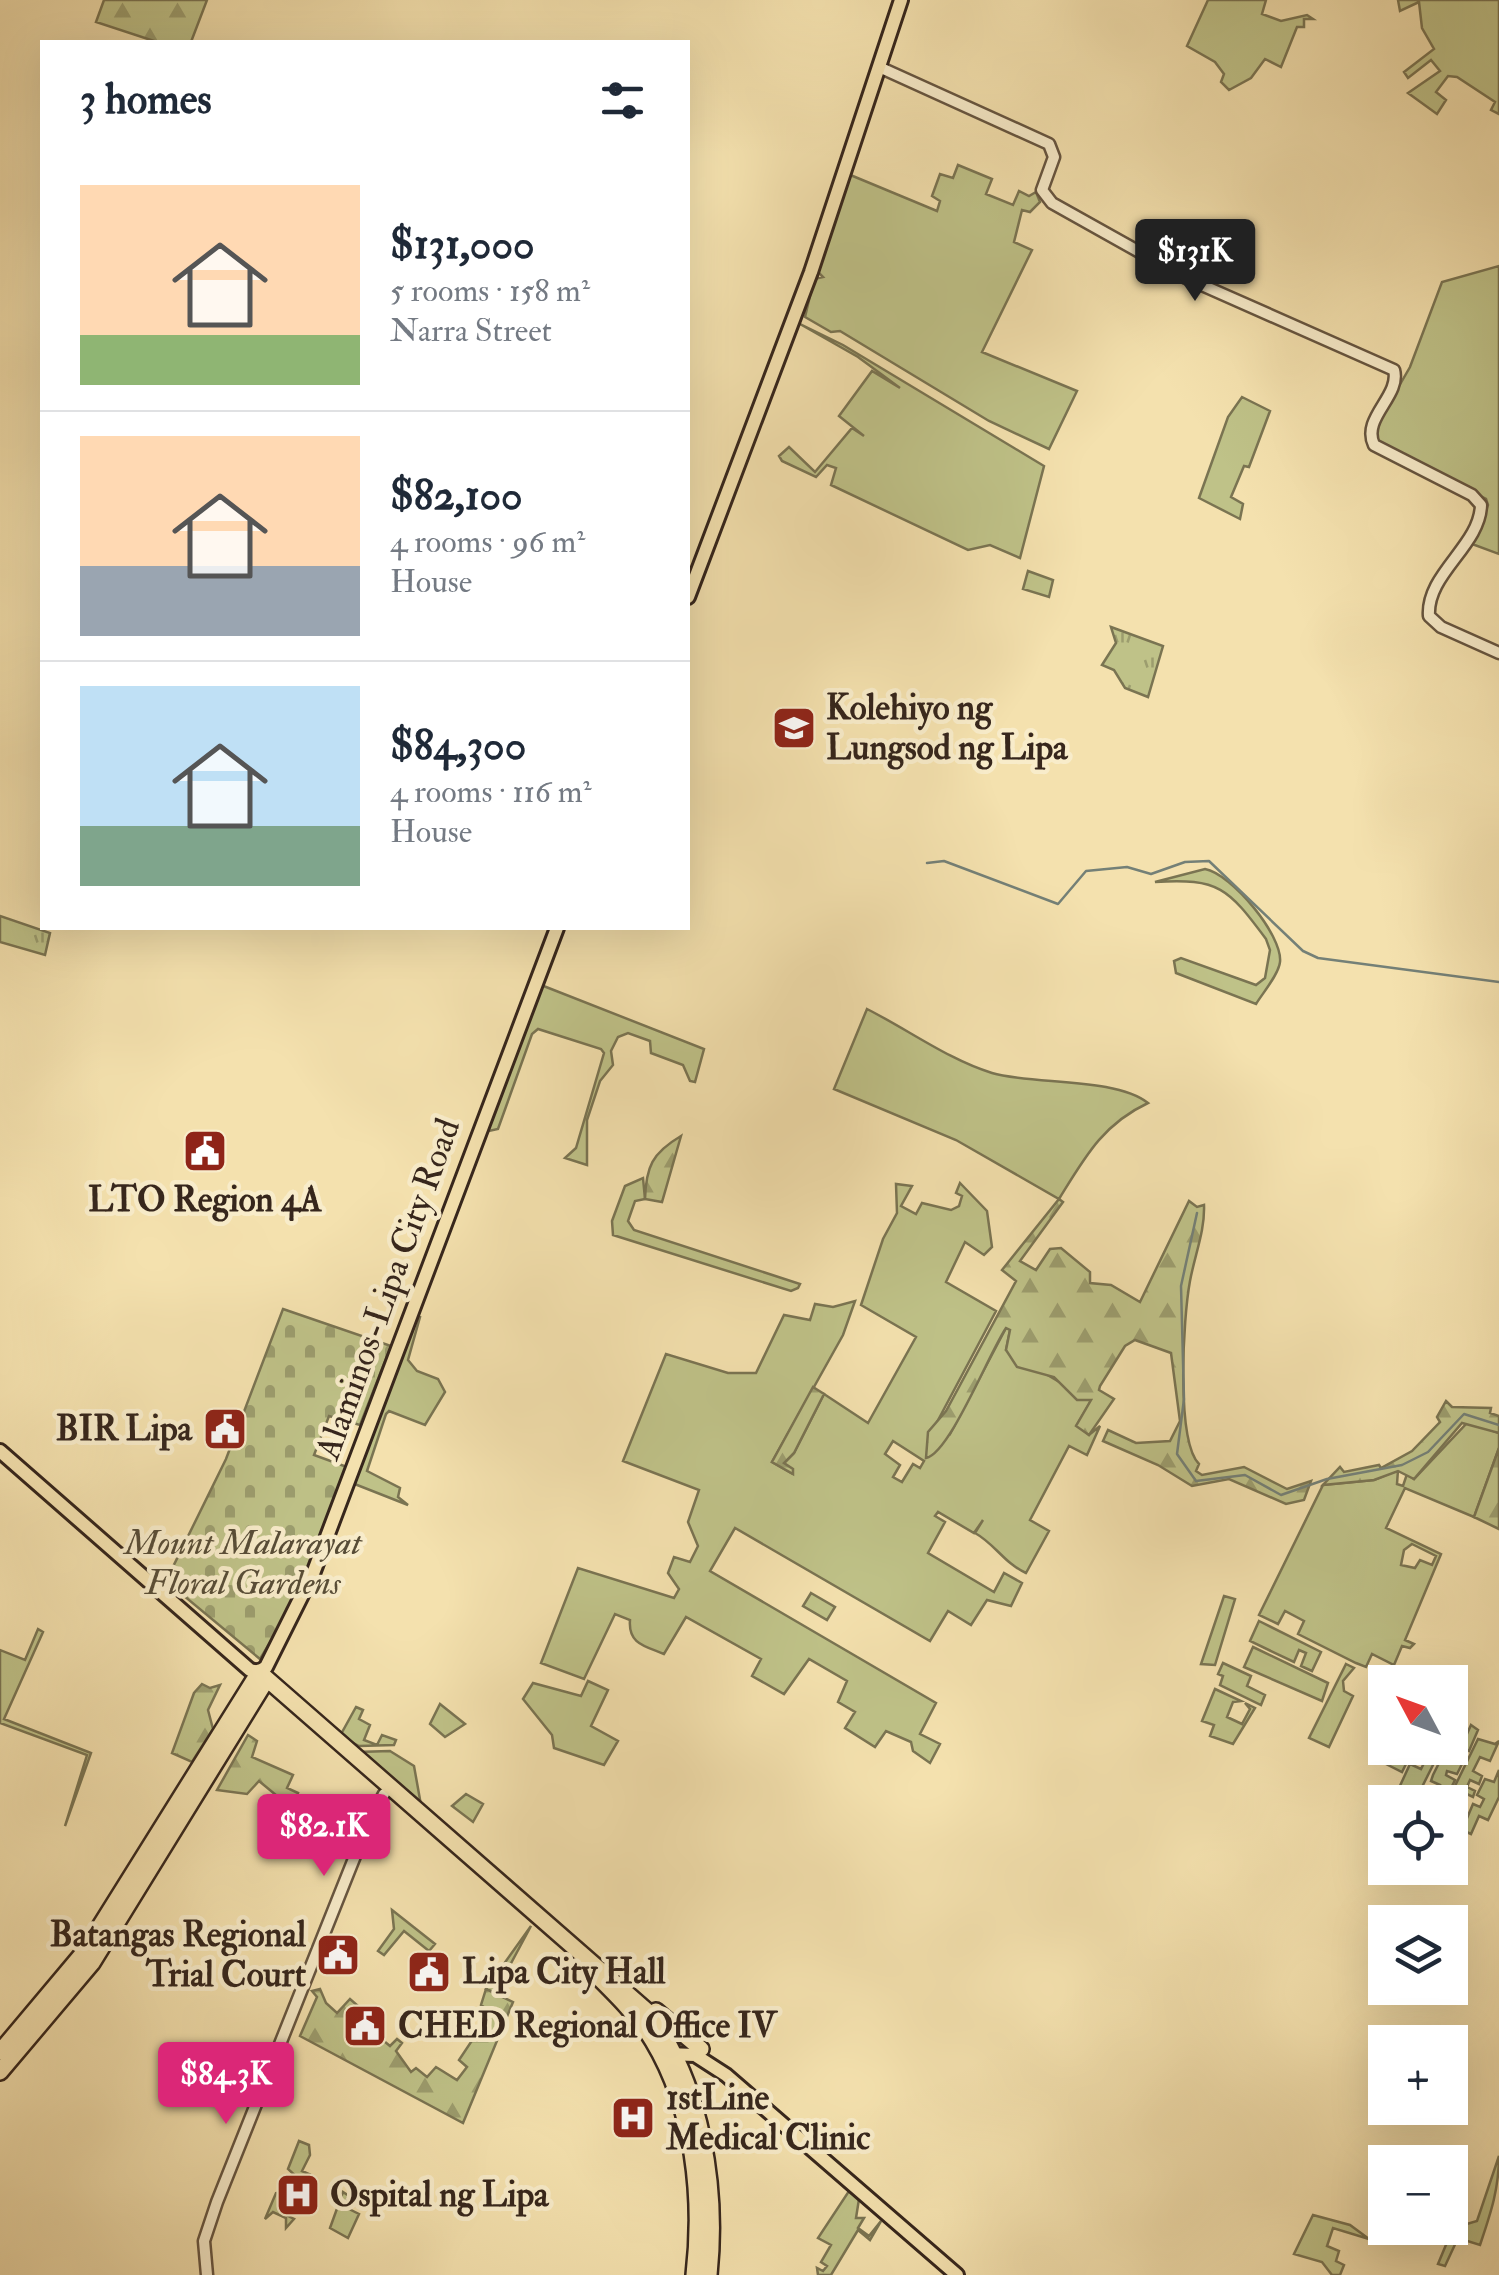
<!DOCTYPE html>
<html lang="en">
<head>
<meta charset="utf-8">
<style>
	body { margin:0; font-family:"IM FELL Double Pica",serif; background:#f6f6f7; color:#1f2937; height:100vh; display:flex; flex-direction:column; font-size:38px; white-space:nowrap }
	* { box-sizing:border-box; margin:0 }
	p { font-size:32px; color:#747a83 }
	.icon { flex:none; width:55px; height:55px; fill:none; stroke:currentColor; stroke-width:2; stroke-linecap:round; stroke-linejoin:round }
	.map { position:relative; flex:1; overflow:hidden }
	.sheet { position:absolute; left:40px; top:40px; width:650px; height:890px; display:flex; flex-direction:column; background:#fff; border-radius:0px; box-shadow:0 10px 40px #0002 }
	.sheet>* { flex:none }
	.needle { width:65px; rotate:311deg }
	.tools { position:absolute; left:1368px; top:1665px; display:grid; gap:20px }
	.tools a { display:grid; place-items:center; width:100px; height:100px; border-radius:0px; background:#fff; box-shadow:0 10px 40px #0002; font-size:50px }
	.price { position:absolute; translate:-50% -85px; padding:0 22px; border-radius:10px; background:#db2777; color:#fff; font-size:32px; line-height:65px; filter:drop-shadow(0 2px 5px #0008) }
	.price::after { content:''; position:absolute; left:50%; top:60px; width:30px; height:22px; margin-left:-15px; background:inherit; clip-path:polygon(0 0,100% 0,50% 100%) }
	.price.current { background:#222; color:#fff }
	ul { padding:0; list-style:none }
	li { display:flex; align-items:center; gap:30px; height:250px; padding:0 40px }
	li+li { border-top:2px solid #e0e1e3 }
	li span { display:grid; place-items:center; flex:none; width:280px; height:200px; border-radius:0px; color:#555 }
	li>.icon { margin-inline-start:auto }
	span .icon { width:120px; height:120px; fill:#fffc; stroke-width:1 }
	li b { font-size:42px }
	h2 { display:flex; justify-content:space-between; align-items:center; height:120px; padding:0 40px; font-size:42px }
	.map>svg:first-child { display:block }
	.green { fill:#bfc288; stroke:#7a7452; stroke-width:2.5; fill-rule:evenodd }
	.forest { fill:url(#forest-firs); stroke:#7a7452; stroke-width:2.5 }
	.cemetery { fill:url(#cemetery-stones); stroke:#7a7452; stroke-width:2.5 }
	.park { fill:url(#park-tufts); stroke:#7a7452; stroke-width:2.5 }
	.lines { fill:none; stroke-linecap:round; stroke-linejoin:round }
	.stream { stroke:#748077; stroke-width:2.5 }
	.minor-casing { stroke:#665540; stroke-width:15 }
	.major-casing { stroke:#36261c; stroke-width:18 }
	.highway-casing { stroke:#36261c; stroke-width:20 }
	.minor { stroke:#f8ecca; stroke-width:10 }
	.major { stroke:#f4e1ae; stroke-width:12 }
	.highway { stroke:#f4e1ae; stroke-width:15 }
	.labels { text-anchor:middle; dominant-baseline:central; stroke-width:9; stroke-linejoin:round; paint-order:stroke }
	.poi-label { font-size:35px; font-weight:bold; fill:#36261c; stroke:#f8ecca; text-anchor:start }
	.street-label { font-size:35px; fill:#36261c; stroke:#f8ecca }
	.park-label { font-size:35px; font-style:italic; fill:#584d37; stroke:#f8ecca }
</style>
</head>
<body>
<div class="map">
<svg width="1499" height="2275" viewBox="0 0 1499 2275">
	<defs>
		<pattern id="forest-firs" width="22" height="20" patternUnits="userSpaceOnUse" patternTransform="scale(2.5)"><rect width="22" height="20" fill="#bfc288"/><path d="M5 1l3.5 6h-7zM16 11l3.5 6h-7z" fill="#9c9d6e"/></pattern>
		<pattern id="cemetery-stones" width="16" height="16" patternUnits="userSpaceOnUse" patternTransform="scale(2.5)"><rect width="16" height="16" fill="#bfc288"/><path d="M2 7V4a2 2 0 0 1 4 0v3zM10 15v-3a2 2 0 0 1 4 0v3z" fill="#9c9d6e"/></pattern>
		<pattern id="park-tufts" width="24" height="20" patternUnits="userSpaceOnUse" patternTransform="scale(2.5)"><rect width="24" height="20" fill="#bfc288"/><path d="M3 7l-1-3M5 7V3M7 7l1-3M15 17l-1-3M17 17v-4M19 17l1-3" fill="none" stroke="#9c9d6e"/></pattern>
	</defs>
	<rect width="100%" height="100%" fill="#f4e1ae"/>
	<filter id="stains"><feTurbulence type="fractalNoise" baseFrequency=".002" numOctaves="4"/><feColorMatrix values="0 0 0 0 .2 0 0 0 0 .09 0 0 0 0 .02 0 0 0 .5 -.17"/></filter>
	<radialGradient id="worn" r=".72"><stop offset=".6" stop-color="#630" stop-opacity="0"/><stop offset="1" stop-color="#630" stop-opacity=".3"/></radialGradient>
	<path class="green" d="M1208,0H1266L1262,14L1281,21L1307,15L1313,19H1304V27H1297L1281,67L1265,59L1251,78L1229,90L1221,82L1224,74L1215,62L1187,46Z
		M1398,0H1499V114L1491,110L1495,102L1457,77L1448,76L1436,92L1446,100L1437,114L1408,93L1440,71L1431,60L1408,78L1404,72L1434,49L1422,28L1419,2L1400,11Z
		M958,165L992,179L986,194L1013,205L1019,191L1029,196L1036,192L1040,202L1030,212L1022,210L1014,242L1032,250L982,352L1077,391L1049,449L989,421L840,331L831,332L805,317L814,279L823,277L817,271L848,174L937,211L940,201L932,196L940,174L953,178Z
		M1499,266V554L1472,544L1488,505L1486,499L1383,447L1377,442L1376,426L1410,367L1442,282Z
		M800,324L843,345L1044,466L1020,558L990,545L968,550L831,485L836,468L827,465L816,477L782,461L779,456L789,447L815,472L852,428L864,436L839,416L872,371L900,388L858,357Z
		M1242,397L1270,411L1249,467L1244,466L1231,497L1243,504L1240,519L1199,498L1228,417Z
		M1028,571L1053,580L1049,597L1023,589Z
		M1205,869C1232,874 1283,936 1280,962C1279,974 1262,994 1256,1004L1176,973L1174,961L1181,958L1256,985L1265,978L1270,950L1266,939C1228,888 1219,878 1155,882Z
		M541,985L704,1049L695,1082L690,1081L683,1065L651,1053L650,1041L628,1033L618,1037L611,1051L613,1065L600,1081L587,1120V1165L565,1158L576,1148L604,1053L601,1049L538,1029L532,1034L498,1129L484,1132Z
		M867,1009C907,1029 949,1060 992,1073C1033,1085 1115,1077 1148,1103C1103,1124 1085,1157 1059,1199L956,1140L834,1089Z
		M643,1178L645,1199L635,1201L628,1221L634,1230L800,1284L798,1288L791,1291L613,1235L612,1221L625,1186Z
		M960,1183L987,1211L992,1247L984,1255L965,1242L946,1282L996,1311L935,1426L950,1434L1006,1328L1010,1330L1006,1350L1091,1401L1077,1425L1089,1435L1100,1426L1087,1455L1069,1446L1030,1520L1049,1531L1026,1573C1004,1563 995,1544 975,1533L983,1520L974,1533L938,1512L935,1516L945,1522L928,1553L994,1592L1004,1573L1022,1583L1011,1606L987,1600L971,1625L948,1611L930,1641L735,1528L710,1571L936,1703L920,1734L940,1744L930,1763L913,1751L911,1742L886,1731L875,1747L845,1728L855,1712L838,1702L847,1681L809,1659L784,1694L752,1676L761,1659L686,1617L664,1654C645,1646 628,1644 630,1620L615,1614L584,1679L541,1663L578,1568L674,1598L679,1589L668,1573L674,1557L690,1562L698,1546L688,1522L699,1490L623,1461L666,1354L728,1373H756L784,1315L810,1320L815,1304L833,1307L855,1301L843,1335L772,1462L793,1474L784,1463L794,1453L824,1394L868,1423L916,1337L861,1305L883,1239L897,1213L896,1184L912,1186L901,1206L916,1214L922,1203L951,1210L959,1206L962,1196L956,1193ZM893,1441L924,1461L920,1468L913,1464L902,1482L893,1477L900,1465L885,1454Z
		M415,1315L420,1317L408,1360L417,1371L438,1379L445,1392L425,1425L389,1411L386,1414L367,1471L400,1488L398,1497L408,1505L352,1483Z
		M1468,1422L1499,1433V1448L1474,1517L1405,1488L1386,1528L1441,1554L1405,1640L1414,1644L1410,1648L1402,1646L1394,1665L1372,1654L1366,1667L1356,1663L1298,1634L1304,1621L1285,1611L1278,1624L1259,1615L1323,1485L1374,1480L1398,1470L1397,1484L1403,1486L1407,1474L1414,1479ZM1412,1544L1436,1556L1432,1565L1420,1560L1415,1568L1401,1565L1404,1550Z
		M811,1593L835,1607L827,1620L803,1606Z
		M1224,1596L1235,1599L1215,1665L1201,1664Z
		M1259,1621L1321,1652L1312,1671L1301,1666L1306,1653L1299,1650L1294,1662L1250,1641Z
		M38,1629L43,1632L4,1719L91,1753L65,1826L87,1755L0,1723V1650L25,1660Z
		M1253,1647L1328,1683L1322,1701L1244,1667Z
		M1223,1663L1251,1676L1247,1686L1265,1695L1261,1705L1220,1685L1223,1676L1218,1674Z
		M1346,1664L1354,1668L1343,1681L1344,1691L1353,1696L1329,1747L1309,1738Z
		M588,1681L608,1690L591,1726L618,1741L604,1765L554,1748L552,1735L523,1699L533,1683L581,1696Z
		M1215,1689L1241,1701L1233,1702L1227,1717L1242,1724L1250,1709L1245,1703L1255,1708L1233,1744L1210,1736L1214,1725L1202,1721Z
		M440,1704L465,1724L445,1737L430,1724Z
		M356,1707L363,1710L359,1719L370,1725L364,1740L377,1745L382,1735L396,1740L394,1745L359,1746L340,1736Z
		M1471,1725L1478,1730L1469,1751L1460,1746L1456,1753L1465,1758L1457,1774L1447,1771L1446,1775L1455,1780L1445,1800L1433,1802L1440,1785L1431,1781L1433,1775L1455,1731L1466,1736Z
		M1478,1739L1495,1744L1499,1741L1490,1761L1480,1757L1473,1771L1482,1776L1479,1784L1470,1780L1467,1787L1475,1791L1473,1797L1454,1788Z
		M1391,1748H1414L1403,1757L1408,1760L1402,1772L1384,1763Z
		M390,1751L414,1766L421,1805L358,1752Z
		M1427,1757L1435,1761L1417,1797L1399,1788L1410,1764L1421,1769Z
		M1499,1770V1797L1488,1820L1479,1816L1471,1834L1462,1830L1473,1804L1480,1807L1484,1799L1477,1795L1485,1779L1494,1782Z
		M392,1910L435,1944L429,1951L404,1931L384,1955L378,1951L394,1929Z
		M531,1926L495,1993L486,1989Z
		M299,2141L309,2145L310,2155L302,2171L309,2174L301,2181L288,2169Z
		M1499,2156C1499,2190 1490,2215 1480,2245L1458,2238L1445,2266L1438,2264L1453,2228L1477,2221Z
		M287,2191L298,2198L296,2202L289,2199L282,2213L294,2219L286,2228V2218L273,2212L265,2219L276,2193Z
		M849,2191L859,2199L856,2218H864L858,2228L869,2236L881,2221L870,2240L858,2230L831,2275H818L817,2268L823,2271L827,2266L821,2262L831,2245L818,2238Z
		M343,2192L349,2196L343,2206L359,2214L348,2238L330,2228Z
		M1313,2215L1350,2225L1369,2239L1333,2228L1327,2246L1339,2251L1336,2261L1344,2265L1340,2275H1332L1322,2262L1294,2254Z"/>
	<path class="forest" d="M104,0H207L191,42H157L96,22Z
		M681,1136L662,1202L645,1199C646,1167 652,1153 681,1136Z
		M1059,1199L1063,1202L1020,1261L1036,1270L1050,1249L1061,1248L1090,1272V1283L1111,1285L1140,1302L1189,1201L1197,1207L1204,1205C1205,1231 1195,1254 1190,1281C1183,1318 1176,1441 1199,1464L1196,1471L1202,1475L1244,1467L1287,1489L1311,1481L1304,1500L1286,1504L1229,1479L1192,1486L1158,1465L1103,1441L1108,1430L1136,1443L1170,1441L1180,1421L1171,1353L1135,1340L1125,1346L1100,1386L1099,1390L1114,1399L1089,1435L1076,1426L1091,1400H1077L1054,1377L1017,1367L1006,1350L1010,1330L1006,1328C989,1353 950,1453 926,1458L928,1432L946,1411L1016,1281L1002,1270Z
		M813,1387L824,1394L794,1453L784,1463L793,1469V1474L772,1462Z
		M1446,1401L1452,1407L1491,1408L1490,1413L1499,1416V1433L1462,1423L1414,1479L1398,1471L1374,1480L1323,1485L1340,1467L1344,1472L1379,1465L1381,1468L1412,1451L1440,1422L1437,1417Z
		M1499,1448V1529L1474,1517Z
		M202,1684L210,1688L220,1685L208,1710L213,1729L192,1762L172,1753L194,1693Z
		M248,1735L257,1741L252,1757L293,1775L287,1788L298,1793L286,1822H277L274,1813L282,1800L259,1781L247,1794L217,1790Z
		M466,1794L483,1804L473,1822L452,1806Z
		M305 1809a11 11 0 1 1 22 0a11 11 0 1 1-22 0Z
		M320,1989L326,2003L337,2013L350,1999L373,2019V2032L390,2046L397,2039L402,2043L396,2051L411,2072L416,2068L427,2077L436,2067L457,2080L467,2067L459,2060L491,2012L481,2005L486,1989L513,2002L463,2123L300,2036L317,1997L312,1991Z"/>
	<path class="cemetery" d="M283,1309L391,1346L360,1425L329,1416L314,1455L347,1467L294,1603L260,1659L166,1581L226,1459Z"/>
	<path class="park" d="M1111,627L1163,646L1148,697L1125,688L1114,670L1102,665L1116,643Z
		M0,916L50,933L45,955L0,942Z"/>
	<g class="lines">
		<path class="stream" d="M927,863L944,861L1058,904L1086,871L1127,867L1151,874L1185,862L1209,861L1303,951L1318,958L1499,982
			M1197,1213L1181,1286L1184,1399L1177,1454L1196,1481L1245,1475L1281,1495L1327,1479L1402,1465L1428,1452L1464,1414L1499,1425"/>
		<defs>
			<path id="minor" d="M879,67L1049,144L1054,157L1042,190L1052,203L1186,278L1394,370C1401,396 1361,418 1374,445L1472,495L1481,505C1480,546 1426,574 1429,616L1441,627L1499,653
				M207,2275L204,2241L217,2202L365,1831L384,1794"/>
			<path id="major" d="M688,597L811,272L901,0
				M0,1451L250,1670L259,1672L266,1667L314,1571L557,928
				M666,2054L695,2055L726,2075L957,2275"/>
			<path id="highway" d="M586,1965C609,1988 636,2013 653,2041C694,2109 703,2198 694,2275
				M656,2011L701,2049
				M0,2052L84,1952L259,1672L648,2012C702,2084 718,2187 709,2275
				M0,2072L92,1963L267,1679"/>
		</defs>
		<use href="#minor" class="minor-casing"/>
		<use href="#major" class="major-casing"/>
		<use href="#highway" class="highway-casing"/>
		<use href="#minor" class="minor"/>
		<use href="#major" class="major"/>
		<use href="#highway" class="highway"/>
	</g>
	<defs>
		<symbol id="university-square" viewBox="-11 -11 22 22"><rect x="-9" y="-9" width="18" height="18" rx="4" fill="#8f2418" stroke="#f8ecca"/><path d="M0-5L7-2L0 1L-7-2ZM-4 1L0 2.5L4 1V4Q0 6-4 4Z" fill="#fff"/></symbol>
		<symbol id="civic-square" viewBox="-11 -11 22 22"><rect x="-9" y="-9" width="18" height="18" rx="4" fill="#8f2418" stroke="#f8ecca"/><path d="M-.6-6.5H3V-4.5H.6V-3L4-1V1h2V6H-6V1h2V-1L-.6-3ZM-1.2 2.5V6h2.4V2.5Z" fill="#fff"/></symbol>
		<symbol id="hospital-square" viewBox="-11 -11 22 22"><rect x="-9" y="-9" width="18" height="18" rx="4" fill="#8f2418" stroke="#f8ecca"/><path d="M-5-5h3v3.5h4V-5h3V5h-3V1.5h-4V5h-3Z" fill="#fff"/></symbol>
	</defs>
	<g fill-rule="evenodd">
		<use href="#university-square" x="769" y="703" width="50" height="50"/>
		<use href="#civic-square" x="180" y="1126" width="50" height="50"/>
		<use href="#civic-square" x="200" y="1404" width="50" height="50"/>
		<use href="#civic-square" x="313" y="1930" width="50" height="50"/>
		<use href="#civic-square" x="404" y="1947" width="50" height="50"/>
		<use href="#civic-square" x="340" y="2001" width="50" height="50"/>
		<use href="#hospital-square" x="608" y="2093" width="50" height="50"/>
		<use href="#hospital-square" x="273" y="2170" width="50" height="50"/>
	</g>
	<g class="labels">
		<g class="poi-label">
			<text x="826" y="708">Kolehiyo ng<tspan x="826" dy="40">Lungsod ng Lipa</tspan></text>
			<text x="205" y="1200" text-anchor="middle">LTO Region 4A</text>
			<text x="192" y="1429" text-anchor="end">BIR Lipa</text>
			<text x="306" y="1935" text-anchor="end">Batangas Regional<tspan x="306" dy="40">Trial Court</tspan></text>
			<text x="462" y="1972">Lipa City Hall</text>
			<text x="398" y="2026">CHED Regional Office IV</text>
			<text x="666" y="2098">1stLine<tspan x="666" dy="40">Medical Clinic</tspan></text>
			<text x="330" y="2195">Ospital ng Lipa</text>
		</g>
		<g class="street-label">
			<text transform="translate(388 1289) rotate(-70)">Alaminos-Lipa City Road</text>
		</g>
		<g class="park-label">
			<text x="243" y="1543">Mount Malarayat<tspan x="243" dy="40">Floral Gardens</tspan></text>
		</g>
	</g>
	<rect width="100%" height="100%" filter="url(#stains)"/>
	<rect width="100%" height="100%" fill="url(#worn)"/>
</svg>
<div class="tools">
<a><svg class="needle" viewBox="-14 -14 28 28"><path d="M0-13l5 13h-10z" fill="#e53935"/><path d="M0 13l5-13h-10z" fill="#747a83"/></svg></a>
<a><svg class="icon" aria-label="locate" viewBox="0 0 24 24"><circle cx="12" cy="12" r="6"/><path d="M12 2v4M12 18v4M2 12h4M18 12h4"/></svg></a>
<a><svg class="icon" aria-label="layers" viewBox="0 0 24 24"><path d="M12 4l9 5-9 5-9-5zM3 14l9 5 9-5"/></svg></a>
<a>+</a>
<a>−</a>
</div>
<b class="price current" style="left:1195px;top:304px">$131K</b>
<b class="price" style="left:324px;top:1879px">$82.1K</b>
<b class="price" style="left:226px;top:2127px">$84.3K</b>
<section class="sheet">
<h2>3 homes<svg class="icon" aria-label="filters" viewBox="0 0 24 24"><path d="M4 7h16M4 17h16"/><circle cx="9" cy="7" r="2"/><circle cx="15" cy="17" r="2"/></svg></h2>
<ul>
<li><span style="background:linear-gradient(#ffd9b3 75%,#8fb573 0)"><svg class="icon" aria-label="home" viewBox="0 0 24 24"><path d="M3 11l9-7 9 7M6 9v11h12V9"/></svg></span><div><b>$131,000</b><p>5 rooms · 158 m²</p><p>Narra Street</p></div></li>
<li><span style="background:linear-gradient(#ffd9b3 65%,#9aa5b1 0)"><svg class="icon" aria-label="home" viewBox="0 0 24 24"><path d="M3 11l9-7 9 7M6 9v11h12V9"/></svg></span><div><b>$82,100</b><p>4 rooms · 96 m²</p><p>House</p></div></li>
<li><span style="background:linear-gradient(#bfe0f5 70%,#7fa58c 0)"><svg class="icon" aria-label="home" viewBox="0 0 24 24"><path d="M3 11l9-7 9 7M6 9v11h12V9"/></svg></span><div><b>$84,300</b><p>4 rooms · 116 m²</p><p>House</p></div></li>
</ul>
</section>
</div>
</body>
</html>
